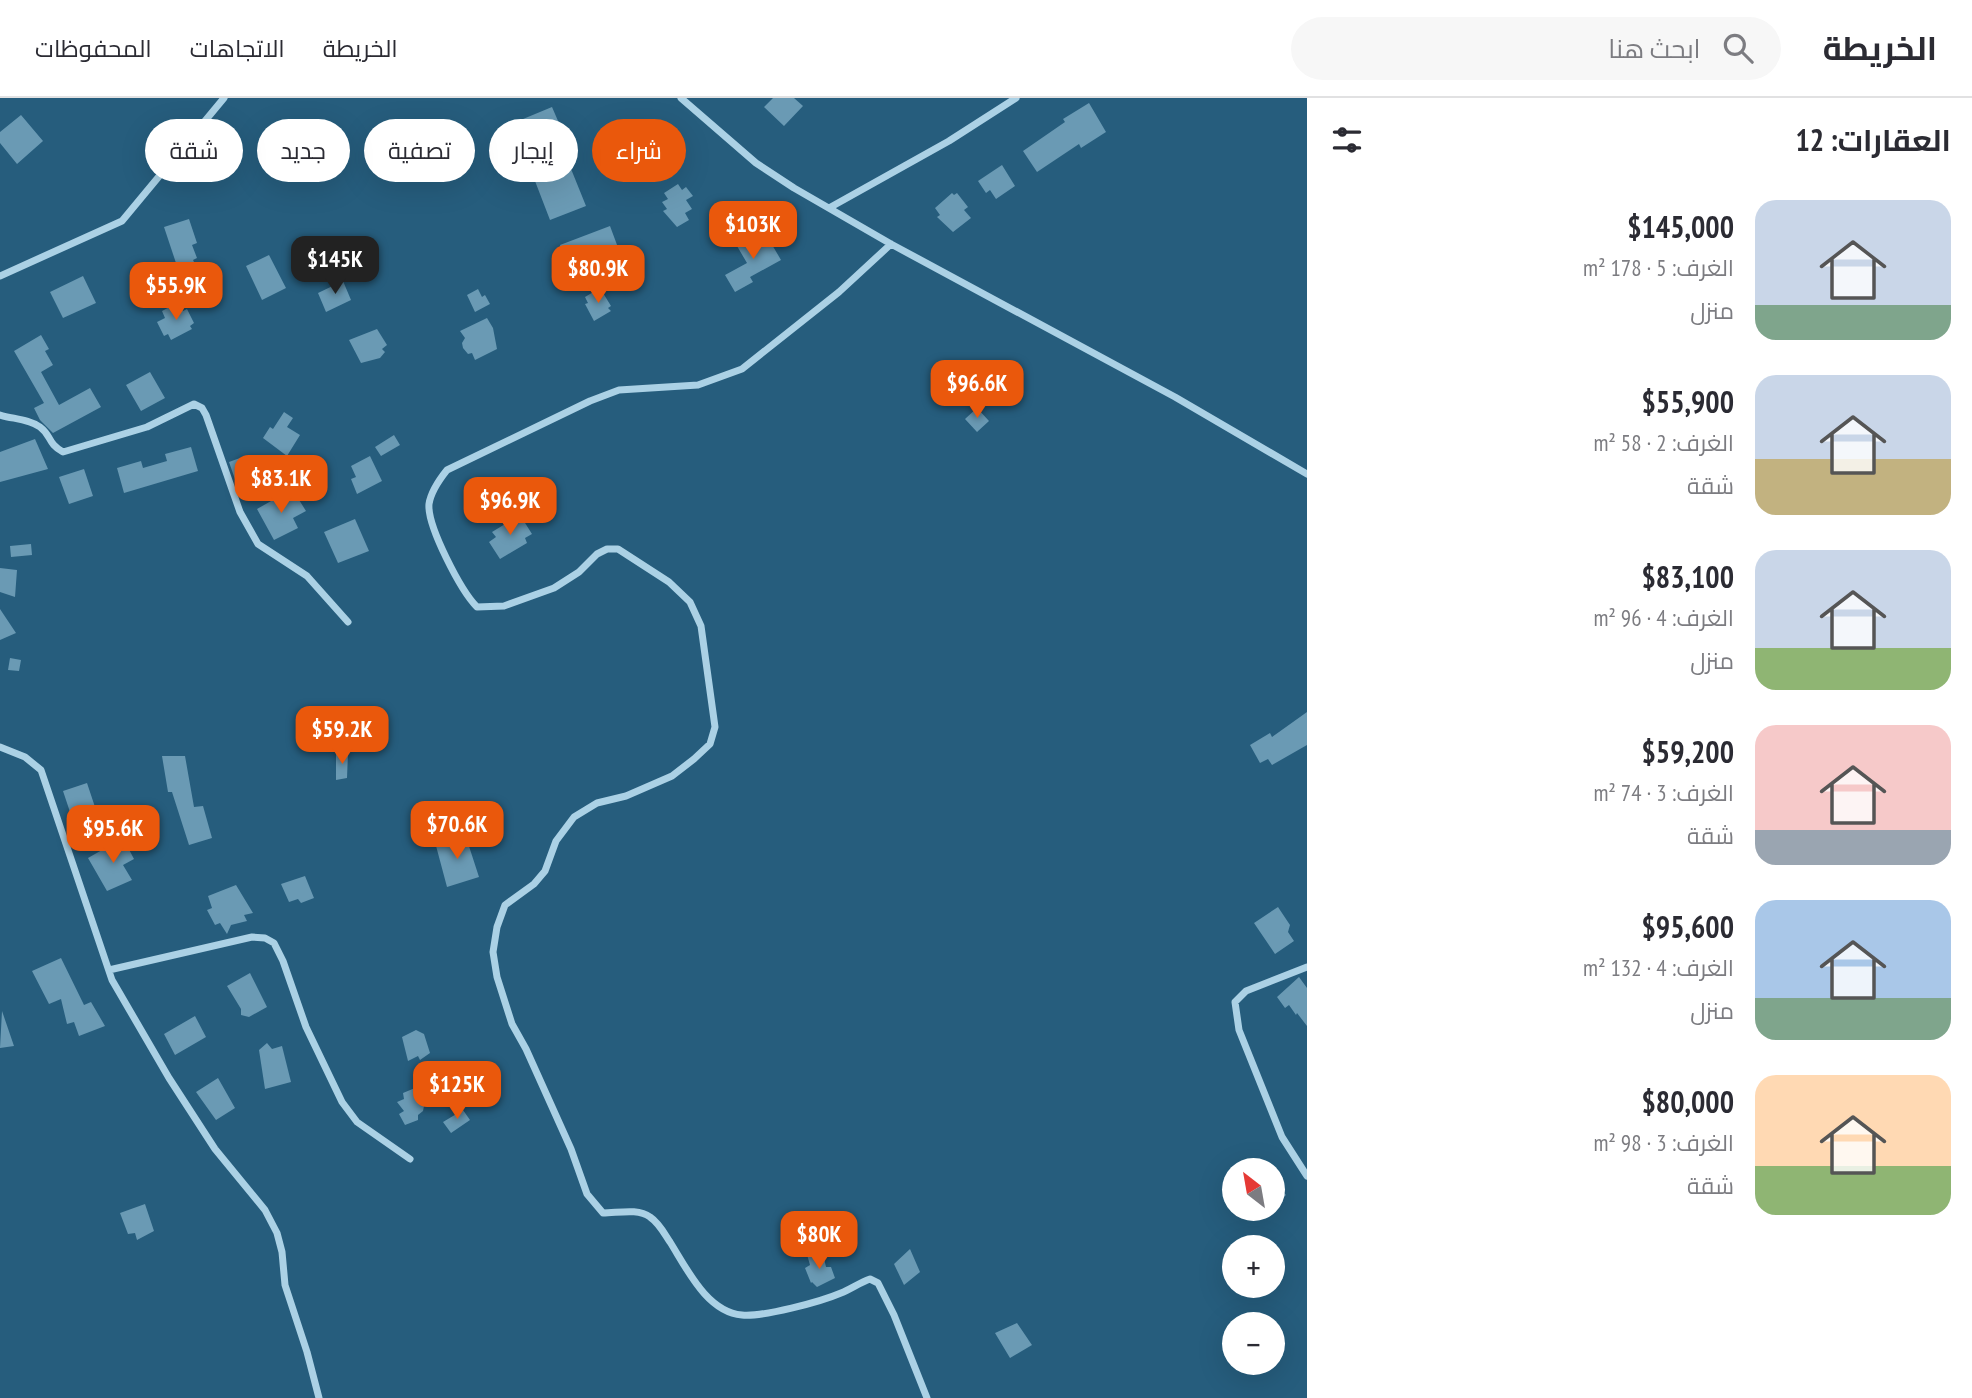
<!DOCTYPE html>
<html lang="ar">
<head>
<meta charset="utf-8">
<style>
	body { margin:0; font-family:"PT Sans Narrow",Cairo,sans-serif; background:#f7f7f7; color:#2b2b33; direction:rtl; height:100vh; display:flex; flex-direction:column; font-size:26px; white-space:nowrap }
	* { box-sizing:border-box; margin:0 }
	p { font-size:23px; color:#7c7c81 }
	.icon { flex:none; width:38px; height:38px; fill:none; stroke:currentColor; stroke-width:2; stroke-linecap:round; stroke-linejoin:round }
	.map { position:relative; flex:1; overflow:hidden; direction:ltr }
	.drawer { display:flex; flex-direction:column; background:#fff; width:665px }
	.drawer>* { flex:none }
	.top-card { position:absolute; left:21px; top:21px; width:665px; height:63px; direction:rtl; display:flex; gap:14px }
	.needle { width:46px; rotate:329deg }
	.fabs { position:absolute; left:1222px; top:1060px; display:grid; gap:14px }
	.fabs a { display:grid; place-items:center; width:63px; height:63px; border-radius:50%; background:#fff; box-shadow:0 7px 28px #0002; font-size:35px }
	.price { position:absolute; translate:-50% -60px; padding:0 16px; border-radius:14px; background:#ea580c; color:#fff; font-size:23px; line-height:46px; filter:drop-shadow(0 2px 4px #0008) }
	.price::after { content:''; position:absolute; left:50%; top:42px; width:21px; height:16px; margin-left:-10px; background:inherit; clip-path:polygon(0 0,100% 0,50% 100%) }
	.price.active { background:#222; color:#fff }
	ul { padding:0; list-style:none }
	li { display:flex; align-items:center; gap:21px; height:175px; padding:0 21px }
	li span { display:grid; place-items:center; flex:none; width:196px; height:140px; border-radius:21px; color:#555 }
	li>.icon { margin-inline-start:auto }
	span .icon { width:84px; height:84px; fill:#fffc; stroke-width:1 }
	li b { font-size:30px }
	h2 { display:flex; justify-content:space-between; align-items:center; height:84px; padding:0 21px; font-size:30px }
	.pill { padding:0 24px; border-radius:32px; background:#fff; box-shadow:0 7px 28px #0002; font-size:24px; line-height:63px }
	.pill.active { background:#ea580c; color:#fff }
	header { display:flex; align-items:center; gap:42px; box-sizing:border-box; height:98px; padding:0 35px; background:#fff; border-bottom:2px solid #e1e1e2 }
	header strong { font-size:33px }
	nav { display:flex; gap:38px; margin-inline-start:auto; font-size:24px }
	.search { width:490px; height:63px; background:#f7f7f7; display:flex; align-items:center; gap:18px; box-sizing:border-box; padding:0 24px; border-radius:38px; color:#7c7c81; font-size:26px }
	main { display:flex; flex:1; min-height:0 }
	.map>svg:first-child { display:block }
	.building { fill:#6a9ab4 }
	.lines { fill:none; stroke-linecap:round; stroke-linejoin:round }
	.street { stroke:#abd1e5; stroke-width:7 }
</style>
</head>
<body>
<header>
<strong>الخريطة</strong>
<div class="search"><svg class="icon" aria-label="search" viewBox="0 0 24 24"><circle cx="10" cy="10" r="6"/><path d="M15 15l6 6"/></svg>ابحث هنا</div>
<nav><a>الخريطة</a><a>الاتجاهات</a><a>المحفوظات</a></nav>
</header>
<main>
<section class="drawer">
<h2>العقارات: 12<svg class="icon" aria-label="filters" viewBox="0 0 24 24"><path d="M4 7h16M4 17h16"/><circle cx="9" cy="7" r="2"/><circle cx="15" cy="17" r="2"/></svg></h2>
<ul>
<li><span style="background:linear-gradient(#c9d6e8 75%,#7fa58c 0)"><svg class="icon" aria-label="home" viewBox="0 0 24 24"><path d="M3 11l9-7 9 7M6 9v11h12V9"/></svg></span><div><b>$145,000</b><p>الغرف: 5 · 178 m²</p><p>منزل</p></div></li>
<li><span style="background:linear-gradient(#c9d6e8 60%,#c2b280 0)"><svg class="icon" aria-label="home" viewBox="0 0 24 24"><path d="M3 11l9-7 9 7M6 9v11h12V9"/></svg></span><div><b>$55,900</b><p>الغرف: 2 · 58 m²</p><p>شقة</p></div></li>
<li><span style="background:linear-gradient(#c9d6e8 70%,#8fb573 0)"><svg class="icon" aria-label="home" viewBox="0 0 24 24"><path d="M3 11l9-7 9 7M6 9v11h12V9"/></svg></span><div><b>$83,100</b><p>الغرف: 4 · 96 m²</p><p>منزل</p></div></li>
<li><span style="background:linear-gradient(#f6c9c9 75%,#9aa5b1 0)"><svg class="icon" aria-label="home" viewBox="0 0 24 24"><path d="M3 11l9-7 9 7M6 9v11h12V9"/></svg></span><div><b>$59,200</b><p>الغرف: 3 · 74 m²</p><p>شقة</p></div></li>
<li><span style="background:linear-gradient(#a9c7e8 70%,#7fa58c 0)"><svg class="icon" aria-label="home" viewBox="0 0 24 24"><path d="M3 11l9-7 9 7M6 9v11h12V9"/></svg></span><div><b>$95,600</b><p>الغرف: 4 · 132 m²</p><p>منزل</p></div></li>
<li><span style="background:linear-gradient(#ffd9b3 65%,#8fb573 0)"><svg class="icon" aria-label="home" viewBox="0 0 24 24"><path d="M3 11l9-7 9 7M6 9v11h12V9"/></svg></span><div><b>$80,000</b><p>الغرف: 3 · 98 m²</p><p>شقة</p></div></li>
</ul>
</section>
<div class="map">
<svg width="1307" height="1300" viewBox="0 0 1307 1300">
	<rect width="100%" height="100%" fill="#265d7d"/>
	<path class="building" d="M773,0H794L803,8L784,28L764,9Z
		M1089,5L1106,34L1081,50L1079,46L1037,74L1023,53L1065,24L1063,21Z
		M552,9L571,53L565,56L586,108L550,122L530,70L522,73L504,29Z
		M21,17L43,43L17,66L0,45V34Z
		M340,32L346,45L280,72L272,51L297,42L300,51Z
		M1002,67L1015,88L996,101L990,92L986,95L978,83Z
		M678,86L682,92L686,89L693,98L686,102L692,111L685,115L689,122L677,129L663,113L667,111L662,104L668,101L664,95Z
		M952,95L954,97L957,95L968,109L964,112L971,120L953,134L937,119L940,117L935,110Z
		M189,121L197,145L192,147L197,160L193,162L198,172L180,177L164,129Z
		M610,128L623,163L573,182L560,147Z
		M764,133L781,162L750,179L753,184L735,194L725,177L747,165L737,148Z
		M269,157L286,190L262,202L246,168Z
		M83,178L96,205L63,220L50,194Z
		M343,183L351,202L326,214L318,195Z
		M600,190L611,208L608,210L611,213L594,223L585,206L588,205L585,199Z
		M478,191L482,199L485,197L490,206L475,214L467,197Z
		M179,204L183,213L187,211L194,225L190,228L192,231L171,242L168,236L164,238L157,224L165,220L162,213Z
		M487,220L493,230L497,251L475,262L472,255L468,256L463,250L462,245L465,240L460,233Z
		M377,231L387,247L382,251L385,254L380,260L361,265L349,242Z
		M41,237L49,251L45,253L53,267L41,274L59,307L90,290L101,309L53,335L40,322L34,310L44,305L14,253Z
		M150,274L165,300L141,313L126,287Z
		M977,310L989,323L977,334L965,321Z
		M284,314L293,320L287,329L300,337L287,358L263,340L270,329L273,331Z
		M394,337L400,347L381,358L375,349Z
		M35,341L48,371L0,384V354Z
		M191,349L198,373L124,395L117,370L141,363L143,370L167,363L165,356Z
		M370,358L382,383L357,396L351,381L356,379L351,368Z
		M240,360L242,363L248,360L258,377L237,387L229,364Z
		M84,371L93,398L69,406L59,379Z
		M287,394L289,401L296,397L306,413L293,420L298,430L274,442L257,411Z
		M520,417L532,436L525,440L527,445L500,461L489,444L496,439L492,434Z
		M355,421L369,453L338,465L324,434Z
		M31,446L32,457L11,459L10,448Z
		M0,470L17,472L15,499L0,494Z
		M0,511L16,535L0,542Z
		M10,560L21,562L19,573L8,572Z
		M1307,614V647L1272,667L1268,661L1260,665L1250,647L1270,635L1272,639Z
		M348,655L347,680L336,682V656Z
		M162,658H185L194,709L203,708L212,740L189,747L172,694H168Z
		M87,685L96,712L72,720L63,693Z
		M466,739L479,779L447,789L435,744Z
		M123,740L134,761L123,767L132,782L107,793L88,760Z
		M305,778L314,800L301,805L298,801L289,804L281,786Z
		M236,787L253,815L244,817L247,823L231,827L227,836L220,825L215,827L207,812L212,810L208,798Z
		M1278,809L1290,827L1288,834L1294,843L1275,856L1254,825Z
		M61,860L84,907L91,904L105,928L79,938L74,924L67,926L61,901L49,906L32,873Z
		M250,875L267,909L249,919L241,917V911L227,888Z
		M1299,879L1307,890V928L1297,915L1296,917L1289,907L1285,910L1277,899Z
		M2,913L14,948L0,950Z
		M195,918L206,939L175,957L164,936Z
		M416,932L424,936L430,955L420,962L418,958L408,963L402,939Z
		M267,945L272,951L282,948L291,984L265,991L259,952Z
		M218,980L235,1010L216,1022L196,994Z
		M415,990L425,1003L423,1013L418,1017V1022L405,1027L399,1016L404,1013L397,1004L404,1001L403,995Z
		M463,1012L470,1022L451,1035L443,1024Z
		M1272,1082L1286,1097L1272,1108Z
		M145,1106L154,1133L137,1142L135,1135L128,1136L120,1115Z
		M910,1151L920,1174L904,1187L894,1166Z
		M806,1153L818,1162L824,1160L826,1169H831L835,1180L817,1189L812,1184L811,1185L805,1170L810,1167Z
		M1017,1225L1032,1247L1010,1260L995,1235Z"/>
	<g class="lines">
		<path class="street" d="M681,0L756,65L794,90L891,146L1175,299L1307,376
			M829,110L949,43L1016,0
			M891,146L839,194L742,271L698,287L619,292L590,303L447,372C439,382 431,393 429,406C427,428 461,493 477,509L504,508L554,490L579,474L597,456L607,451H618L669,484L690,504L701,528L715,629L710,646L694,661L672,678L626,698L597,705L574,719L556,743L545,773L534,786L505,807L497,829L493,854L497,879L512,926L526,951L571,1051L587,1096L603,1115C618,1115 638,1110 650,1119C659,1125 664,1135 670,1144C687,1171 707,1214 742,1217C763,1219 820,1204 841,1195C851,1191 859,1185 870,1181L878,1185L894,1217L927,1300
			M0,178L122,123L224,0
			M0,317C13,321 29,321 40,329C52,338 47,345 63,354L147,329L194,306L202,310L206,317L240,414L258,446L307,478L348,524
			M0,649L25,659L41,672L112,882L169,980L215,1051L265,1112L277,1135L282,1154L285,1187L307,1254L319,1300
			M1307,869L1246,893L1235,904L1239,932L1282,1039L1307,1078
			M109,872L252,839L265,840L274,845L283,863L306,929L342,1004L357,1024L410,1061"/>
	</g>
</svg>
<div class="fabs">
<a><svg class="needle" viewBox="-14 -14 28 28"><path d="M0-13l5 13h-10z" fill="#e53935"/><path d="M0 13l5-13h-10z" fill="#7c7c81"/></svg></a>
<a>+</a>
<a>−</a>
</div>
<b class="price" style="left:753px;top:163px">$103K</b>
<b class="price active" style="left:335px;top:198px">$145K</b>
<b class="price" style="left:598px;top:207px">$80.9K</b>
<b class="price" style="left:176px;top:224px">$55.9K</b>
<b class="price" style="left:977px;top:322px">$96.6K</b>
<b class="price" style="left:281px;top:417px">$83.1K</b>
<b class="price" style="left:510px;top:439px">$96.9K</b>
<b class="price" style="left:342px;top:668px">$59.2K</b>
<b class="price" style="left:457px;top:763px">$70.6K</b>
<b class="price" style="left:113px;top:767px">$95.6K</b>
<b class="price" style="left:457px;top:1023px">$125K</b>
<b class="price" style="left:819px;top:1173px">$80K</b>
<div class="top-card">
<a class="pill active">شراء</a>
<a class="pill">إيجار</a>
<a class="pill">تصفية</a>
<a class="pill">جديد</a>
<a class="pill">شقة</a>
</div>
</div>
</main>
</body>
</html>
